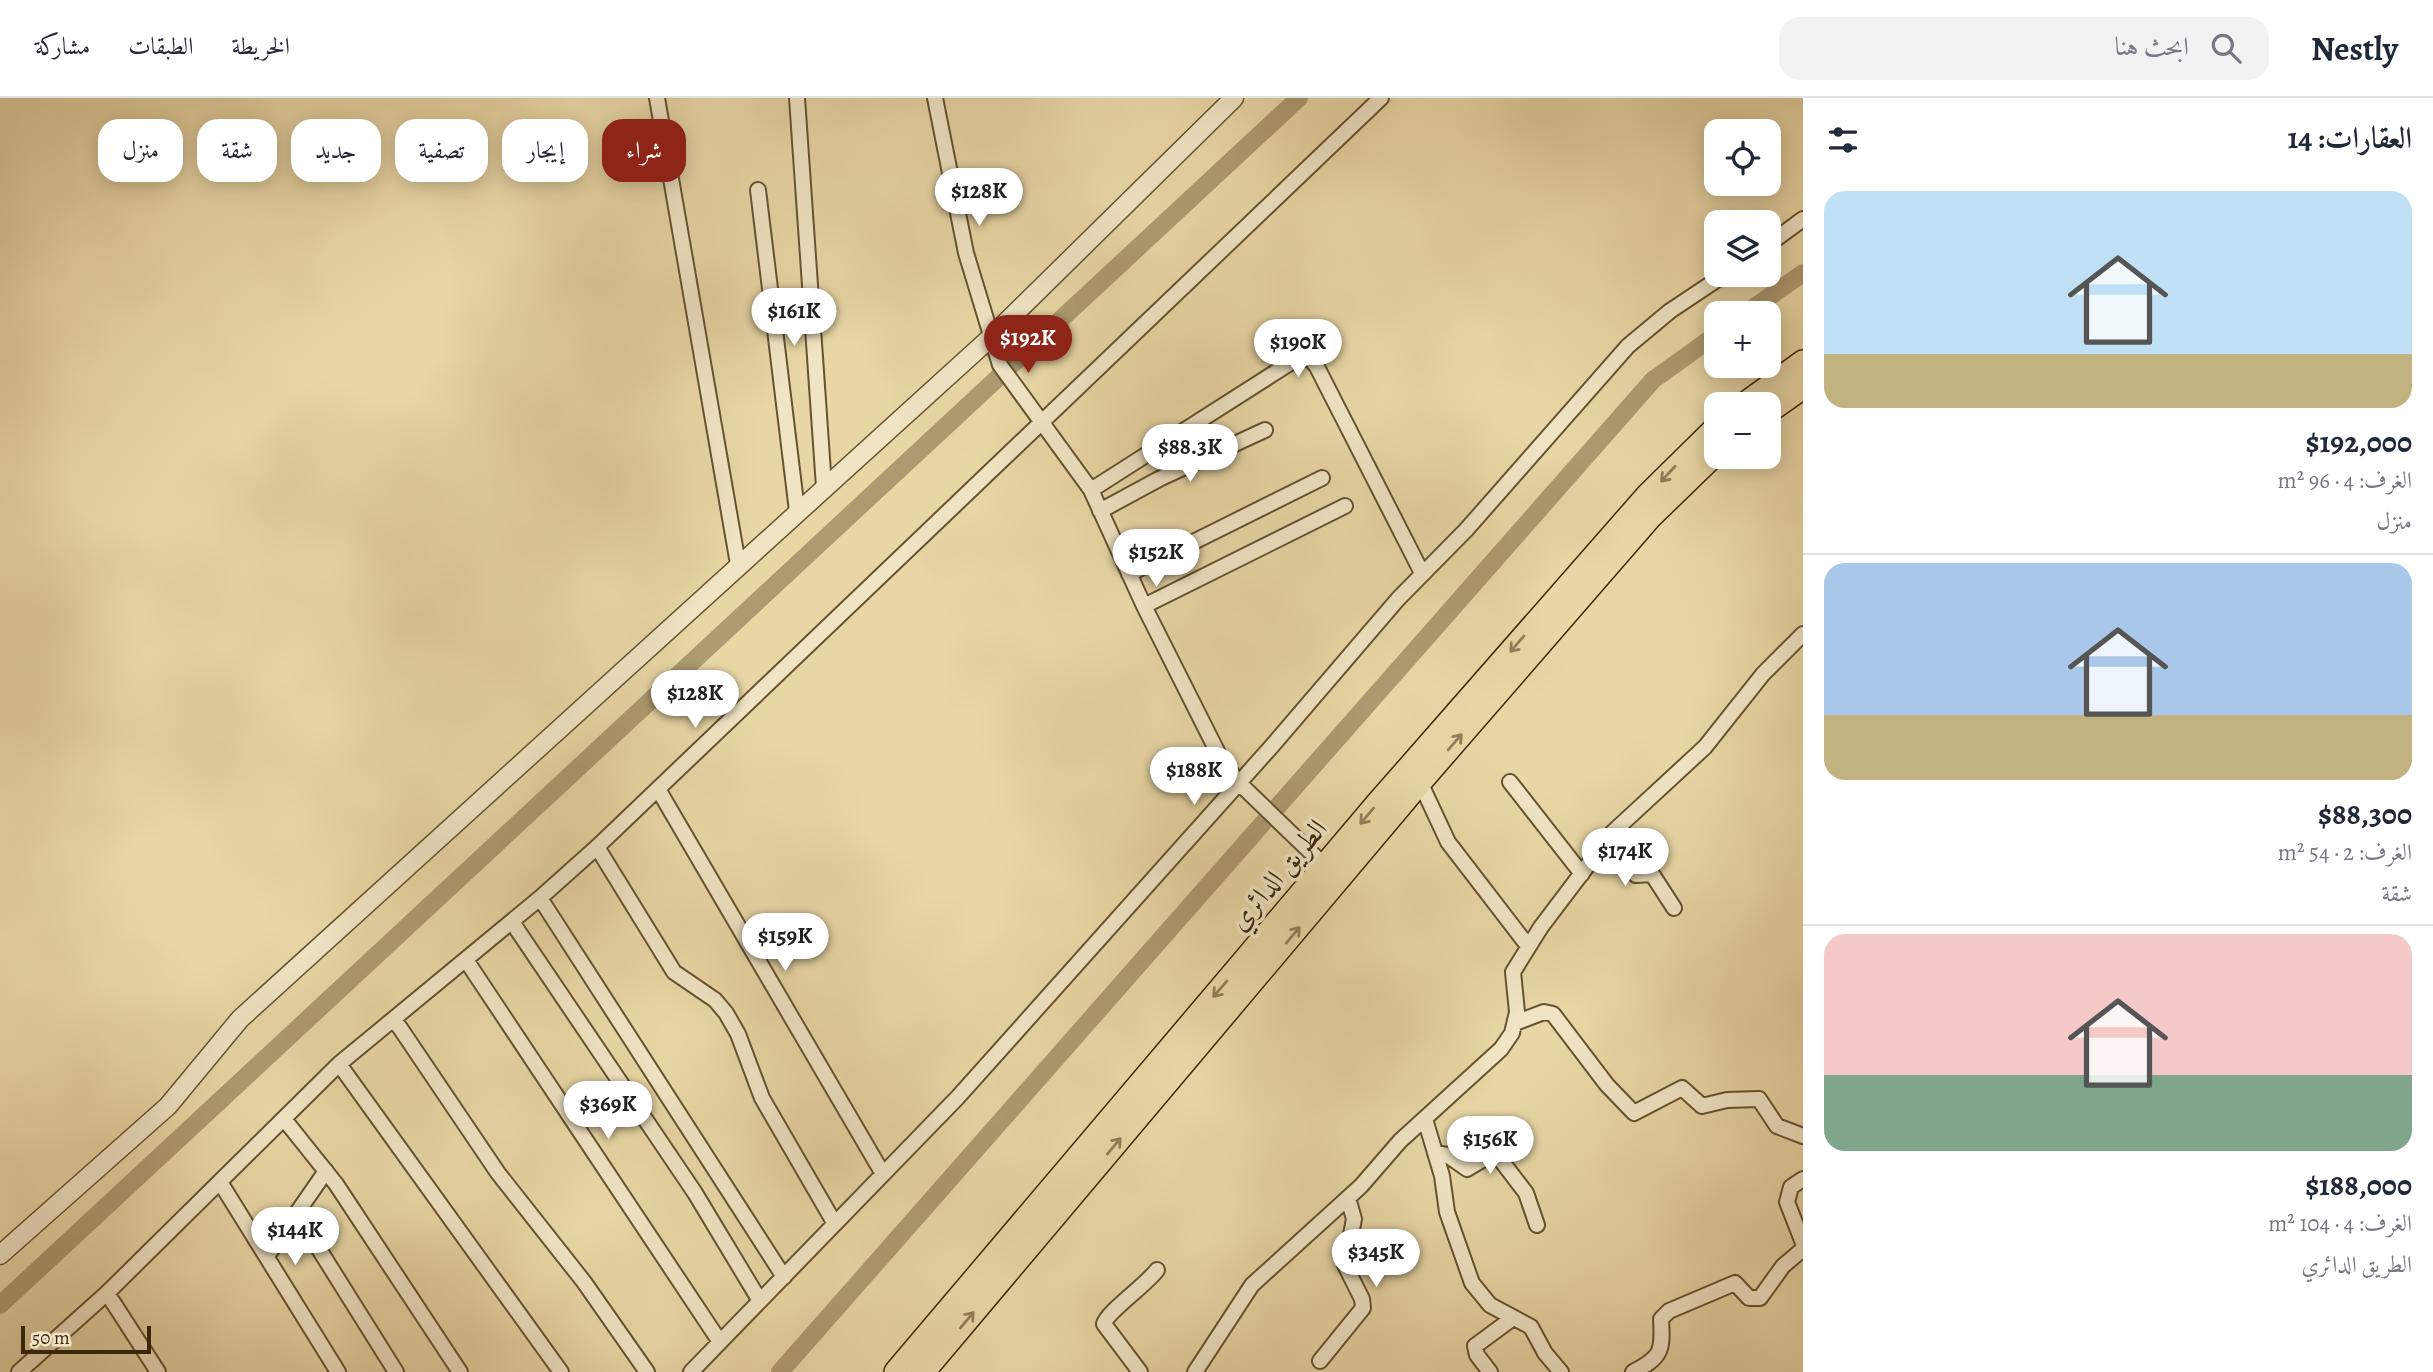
<!DOCTYPE html>
<html lang="ar">
<head>
<meta charset="utf-8">
<style>
	body { margin:0; font-family:Alegreya,Amiri,serif; background:#f2f2f3; color:#1f2937; direction:rtl; height:100vh; display:flex; flex-direction:column; font-size:26px; white-space:nowrap }
	* { box-sizing:border-box; margin:0 }
	p { font-size:23px; color:#747a83 }
	.icon { flex:none; width:38px; height:38px; fill:none; stroke:currentColor; stroke-width:2; stroke-linecap:round; stroke-linejoin:round }
	.map { position:relative; flex:1; overflow:hidden; direction:ltr }
	.drawer { display:flex; flex-direction:column; background:#fff; width:630px }
	.drawer>* { flex:none }
	.banner { position:absolute; left:21px; top:21px; width:665px; height:63px; direction:rtl; display:flex; gap:14px }
	.tools { position:absolute; left:1704px; top:21px; display:grid; gap:14px }
	.tools a { display:grid; place-items:center; width:77px; height:77px; border-radius:14px; background:#fff; box-shadow:0 4px 18px #0003; font-size:35px }
	.scale { position:absolute; left:21px; bottom:18px; width:130px; box-sizing:border-box; padding-left:7px; border:4px solid #3c270a; border-top:0; font-size:19px; line-height:24px; white-space:nowrap; color:#3c270a; -webkit-text-stroke:5px #f0e4c4; paint-order:stroke }
	.price { position:absolute; translate:-50% -60px; padding:0 16px; border-radius:24px; background:#fff; color:#222; font-size:23px; line-height:46px; filter:drop-shadow(0 2px 4px #0008) }
	.price::after { content:''; position:absolute; left:50%; top:42px; width:21px; height:16px; margin-left:-10px; background:inherit; clip-path:polygon(0 0,100% 0,50% 100%) }
	.price.on { background:#8f2418; color:#fff }
	ul { padding:0; list-style:none }
	li { display:grid; align-content:center; gap:14px; height:371px; padding:0 21px }
	li+li { border-top:2px solid #e0e1e3 }
	li span { display:grid; place-items:center; height:217px; border-radius:21px; color:#555 }
	li>.icon { margin-inline-start:auto }
	span .icon { width:126px; height:126px; fill:#fffc; stroke-width:1 }
	li b { font-size:30px }
	h2 { display:flex; justify-content:space-between; align-items:center; height:84px; padding:0 21px; font-size:30px }
	.chip { padding:0 24px; border-radius:21px; background:#fff; box-shadow:0 4px 18px #0003; font-size:24px; line-height:63px }
	.chip.on { background:#8f2418; color:#fff }
	header { display:flex; align-items:center; gap:42px; box-sizing:border-box; height:98px; padding:0 35px; background:#fff; border-bottom:2px solid #e0e1e3 }
	header strong { font-size:33px }
	nav { display:flex; gap:38px; margin-inline-start:auto; font-size:24px }
	.search { width:490px; height:63px; background:#f2f2f3; display:flex; align-items:center; gap:18px; box-sizing:border-box; padding:0 24px; border-radius:21px; color:#747a83; font-size:26px }
	main { display:flex; flex:1; min-height:0 }
	.map>svg:first-child { display:block }
	.lines { fill:none; stroke-linecap:round; stroke-linejoin:round }
	.canal { stroke:#ae9a70; stroke-width:18 }
	.minor-casing { stroke:#675331; stroke-width:18 }
	.tertiary-casing { stroke:#675331; stroke-width:21 }
	.trunk-casing { stroke:#3c270a; stroke-width:26 }
	.minor { stroke:#f0e4c4; stroke-width:14 }
	.tertiary { stroke:#f0e4c4; stroke-width:18 }
	.trunk { stroke:#e8d6a5; stroke-width:23 }
	.oneway { stroke:#927e58 }
	.labels { text-anchor:middle; dominant-baseline:central; stroke-width:7; stroke-linejoin:round; paint-order:stroke }
	.street-label { font-size:28px; fill:#3c270a; stroke:#f0e4c4 }
</style>
</head>
<body>
<header>
<strong>Nestly</strong>
<div class="search"><svg class="icon" aria-label="search" viewBox="0 0 24 24"><circle cx="10" cy="10" r="6"/><path d="M15 15l6 6"/></svg>ابحث هنا</div>
<nav><a>الخريطة</a><a>الطبقات</a><a>مشاركة</a></nav>
</header>
<main>
<section class="drawer">
<h2>العقارات: 14<svg class="icon" aria-label="filters" viewBox="0 0 24 24"><path d="M4 7h16M4 17h16"/><circle cx="9" cy="7" r="2"/><circle cx="15" cy="17" r="2"/></svg></h2>
<ul>
<li><span style="background:linear-gradient(#bfe0f5 75%,#c2b280 0)"><svg class="icon" aria-label="home" viewBox="0 0 24 24"><path d="M3 11l9-7 9 7M6 9v11h12V9"/></svg></span><div><b>$192,000</b><p>الغرف: 4 · 96 m²</p><p>منزل</p></div></li>
<li><span style="background:linear-gradient(#a9c7e8 70%,#c2b280 0)"><svg class="icon" aria-label="home" viewBox="0 0 24 24"><path d="M3 11l9-7 9 7M6 9v11h12V9"/></svg></span><div><b>$88,300</b><p>الغرف: 2 · 54 m²</p><p>شقة</p></div></li>
<li><span style="background:linear-gradient(#f6c9c9 65%,#7fa58c 0)"><svg class="icon" aria-label="home" viewBox="0 0 24 24"><path d="M3 11l9-7 9 7M6 9v11h12V9"/></svg></span><div><b>$188,000</b><p>الغرف: 4 · 104 m²</p><p>الطريق الدائري</p></div></li>
</ul>
</section>
<div class="map">
<svg width="1803" height="1274" viewBox="0 0 1803 1274">
	<rect width="100%" height="100%" fill="#e8d6a5"/>
	<filter id="stains"><feTurbulence type="fractalNoise" baseFrequency=".00286" numOctaves="4"/><feColorMatrix values="0 0 0 0 .2 0 0 0 0 .09 0 0 0 0 .02 0 0 0 .5 -.17"/></filter>
	<radialGradient id="worn" r=".72"><stop offset=".6" stop-color="#630" stop-opacity="0"/><stop offset="1" stop-color="#630" stop-opacity=".3"/></radialGradient>
	<g class="lines">
		<path class="canal" d="M1746,215L1803,175
			M0,1207L1299,0
			M780,1274L1653,282L1717,236"/>
		<defs>
			<path id="minor" d="M657,0L738,466
				M797,0L824,389
				M935,0L966,155L1000,267L1091,392L1144,508L1222,663L1239,685L1325,768
				M758,92L797,413
				M1769,146L1803,121
				M1091,392L1290,265L1309,259L1317,269L1422,475
				M1100,413L1159,381L1265,332
				M1129,476L1322,380
				M1144,508L1345,408
				M1420,684L1448,744L1528,848
				M1510,684L1582,776
				M658,691L883,1076
				M1607,741L1636,777L1652,776L1674,810
				M597,749L674,874L715,902L726,915L738,936L762,1000L835,1126
				M540,800L784,1179
				M512,824L695,1095L760,1203
				M466,862L720,1244
				M394,921L498,1075L584,1184L647,1274
				M1515,925L1544,914L1553,916L1607,987L1634,1015L1682,990L1702,1008L1727,1002L1759,1001L1777,1028L1803,1038
				M339,966L561,1274
				M284,1021L336,1086L460,1274
				M1425,1021L1442,1078L1447,1114L1472,1185L1490,1207L1531,1229L1545,1255L1561,1274
				M1435,1055L1447,1057L1467,1071L1489,1058L1497,1057L1526,1095L1537,1127
				M1803,1081L1791,1089L1787,1104L1803,1145
				M220,1084L338,1274
				M297,1116L396,1274
				M267,1158L326,1073
				M107,1195L158,1274
				M1320,1263L1363,1210L1362,1201L1345,1167L1354,1121L1348,1100
				M19,1274L107,1195L339,966L540,800L597,749L1381,0
				M691,1274L958,999L1272,648L1398,501L1466,432L1628,248L1670,213L1724,177
				M1140,1274L1104,1226C1106,1215 1146,1187 1157,1172
				M1195,1274L1252,1187L1361,1088L1400,1043L1501,951L1512,935L1517,914L1513,874L1541,829L1613,734L1705,649L1763,576L1803,536
				M1490,1274L1477,1257L1475,1248L1513,1220
				M1633,1274C1662,1259 1663,1253 1661,1221L1669,1213L1735,1185L1749,1200H1760L1783,1168L1803,1151"/>
			<path id="tertiary" d="M0,1157L168,1008L240,921L989,241L1234,0"/>
			<path id="trunk" d="M1745,306L1803,264
				M1769,313L1803,289
				M896,1274L1378,705L1647,398L1717,329
				M923,1274L1420,684L1650,419L1717,354"/>
		</defs>
		<use href="#minor" class="minor-casing"/>
		<use href="#tertiary" class="tertiary-casing"/>
		<use href="#trunk" class="trunk-casing"/>
		<use href="#minor" class="minor"/>
		<use href="#tertiary" class="tertiary"/>
		<use href="#trunk" class="trunk"/>
	</g>
	<defs><path id="oneway-shaft" d="M-6 0H5M1.5-3L5.5 0L1.5 3" fill="none" stroke-width="1.6" stroke-linecap="round" stroke-linejoin="round" transform="scale(1.75)"/></defs>
	<g class="oneway">
		<use href="#oneway-shaft" transform="translate(1668 376) rotate(133)"/>
		<use href="#oneway-shaft" transform="translate(1517 546) rotate(131)"/>
		<use href="#oneway-shaft" transform="translate(1455 644) rotate(-49)"/>
		<use href="#oneway-shaft" transform="translate(1367 718) rotate(130)"/>
		<use href="#oneway-shaft" transform="translate(1293 837) rotate(-50)"/>
		<use href="#oneway-shaft" transform="translate(1220 891) rotate(131)"/>
		<use href="#oneway-shaft" transform="translate(1114 1048) rotate(-50)"/>
		<use href="#oneway-shaft" transform="translate(967 1222) rotate(-50)"/>
	</g>
	<g class="labels">
		<g class="street-label">
			<text transform="translate(1278 777) rotate(-50)">الطريق الدائري</text>
		</g>
	</g>
	<rect width="100%" height="100%" filter="url(#stains)"/>
	<rect width="100%" height="100%" fill="url(#worn)"/>
</svg>
<div class="tools">
<a><svg class="icon" aria-label="locate" viewBox="0 0 24 24"><circle cx="12" cy="12" r="6"/><path d="M12 2v4M12 18v4M2 12h4M18 12h4"/></svg></a>
<a><svg class="icon" aria-label="layers" viewBox="0 0 24 24"><path d="M12 4l9 5-9 5-9-5zM3 14l9 5 9-5"/></svg></a>
<a>+</a>
<a>−</a>
</div>
<div class="scale">50 m</div>
<b class="price" style="left:979px;top:130px">$128K</b>
<b class="price" style="left:794px;top:250px">$161K</b>
<b class="price on" style="left:1028px;top:277px">$192K</b>
<b class="price" style="left:1298px;top:281px">$190K</b>
<b class="price" style="left:1190px;top:386px">$88.3K</b>
<b class="price" style="left:1156px;top:491px">$152K</b>
<b class="price" style="left:695px;top:632px">$128K</b>
<b class="price" style="left:1194px;top:709px">$188K</b>
<b class="price" style="left:1625px;top:790px">$174K</b>
<b class="price" style="left:785px;top:875px">$159K</b>
<b class="price" style="left:608px;top:1043px">$369K</b>
<b class="price" style="left:1490px;top:1078px">$156K</b>
<b class="price" style="left:295px;top:1169px">$144K</b>
<b class="price" style="left:1376px;top:1191px">$345K</b>
<div class="banner">
<a class="chip on">شراء</a>
<a class="chip">إيجار</a>
<a class="chip">تصفية</a>
<a class="chip">جديد</a>
<a class="chip">شقة</a>
<a class="chip">منزل</a>
</div>
</div>
</main>
</body>
</html>
